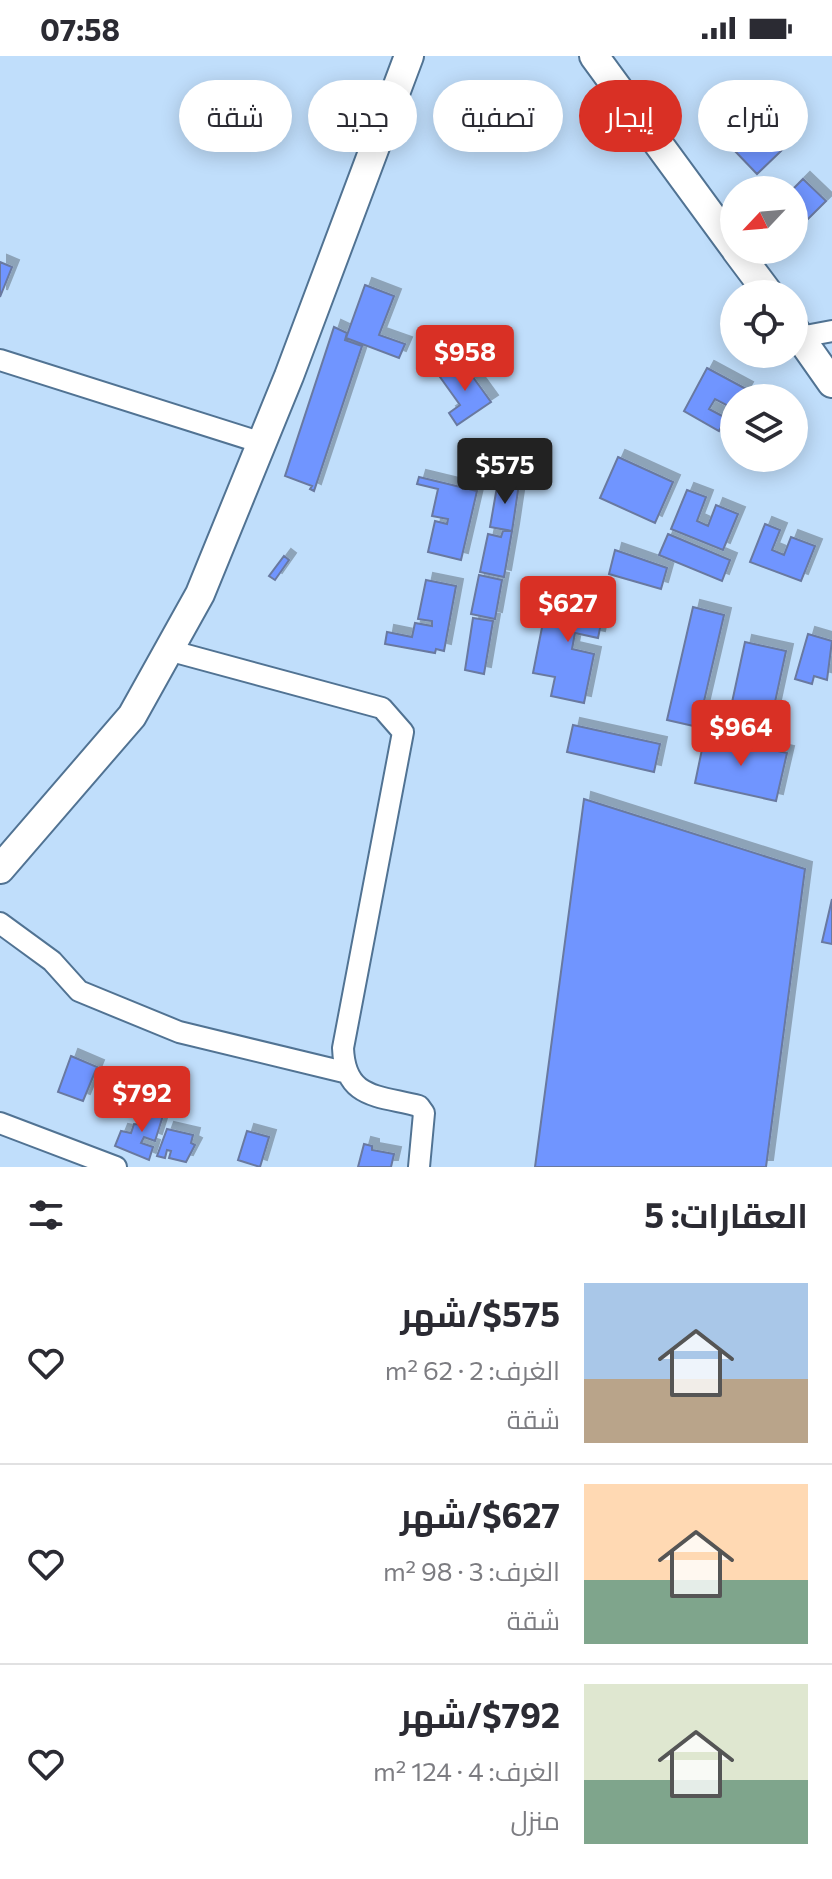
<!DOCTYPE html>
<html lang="ar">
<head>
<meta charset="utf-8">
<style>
	body { margin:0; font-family:Commissioner,Cairo,sans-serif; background:#f7f7f7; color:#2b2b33; direction:rtl; height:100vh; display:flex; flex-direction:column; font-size:30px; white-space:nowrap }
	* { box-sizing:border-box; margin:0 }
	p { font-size:26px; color:#7c7c81 }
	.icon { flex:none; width:44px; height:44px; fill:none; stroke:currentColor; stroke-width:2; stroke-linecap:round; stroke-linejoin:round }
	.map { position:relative; height:1111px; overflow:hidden; direction:ltr }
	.details { display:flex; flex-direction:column; background:#fff; flex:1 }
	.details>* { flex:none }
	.banner { position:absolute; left:24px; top:24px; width:784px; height:72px; direction:rtl; display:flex; gap:16px }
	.needle { width:52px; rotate:244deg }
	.buttons { position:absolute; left:720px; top:120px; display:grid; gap:16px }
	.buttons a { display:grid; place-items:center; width:88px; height:88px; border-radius:50%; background:#fff; box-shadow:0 4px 20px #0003; font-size:40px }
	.price { position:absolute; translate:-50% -68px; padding:0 18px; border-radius:8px; background:#d93025; color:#fff; font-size:26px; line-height:52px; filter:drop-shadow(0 2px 4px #0008) }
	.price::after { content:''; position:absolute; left:50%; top:48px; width:24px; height:18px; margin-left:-12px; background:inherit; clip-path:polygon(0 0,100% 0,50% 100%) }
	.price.selected { background:#222; color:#fff }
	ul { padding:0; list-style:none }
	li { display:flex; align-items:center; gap:24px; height:200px; padding:0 24px }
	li+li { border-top:2px solid #e1e1e2 }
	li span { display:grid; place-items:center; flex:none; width:224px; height:160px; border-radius:0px; color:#555 }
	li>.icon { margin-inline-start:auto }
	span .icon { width:96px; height:96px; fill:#fffc; stroke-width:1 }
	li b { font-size:34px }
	h2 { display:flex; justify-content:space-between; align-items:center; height:96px; padding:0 24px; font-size:34px }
	.tag { padding:0 28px; border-radius:36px; background:#fff; box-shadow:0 4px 20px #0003; font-size:28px; line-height:72px }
	.tag.selected { background:#d93025; color:#fff }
	.status { display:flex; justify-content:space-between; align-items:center; height:56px; padding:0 40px; background:#fff; direction:ltr }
	.status svg { height:22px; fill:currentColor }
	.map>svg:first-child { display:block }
	.building { fill:#6f95ff; stroke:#6979a0; stroke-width:2; filter:url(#shadow) }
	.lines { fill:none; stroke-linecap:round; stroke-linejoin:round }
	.street-casing { stroke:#517393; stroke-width:24 }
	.secondary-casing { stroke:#517393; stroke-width:32 }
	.street { stroke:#fff; stroke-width:20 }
	.secondary { stroke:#fff; stroke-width:28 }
</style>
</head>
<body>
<div class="status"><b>07:58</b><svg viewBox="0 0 49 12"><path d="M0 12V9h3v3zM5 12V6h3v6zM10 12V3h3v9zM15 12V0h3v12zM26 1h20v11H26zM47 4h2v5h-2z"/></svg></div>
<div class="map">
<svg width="832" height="1111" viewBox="0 0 832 1111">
	<defs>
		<filter id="shadow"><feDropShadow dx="7" dy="-7" stdDeviation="0" flood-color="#0004"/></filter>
	</defs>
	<rect width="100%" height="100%" fill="#c0defb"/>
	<path class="building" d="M755,69L781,95L757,118L732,92Z
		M803,123L826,145L802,169L794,162L792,134Z
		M0,206L12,211L0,241Z
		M365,229L394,240L379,279L405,288L399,302L346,282Z
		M334,271L347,277L345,284L362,290L314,435L310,433L312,430L285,420Z
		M462,306L491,346L457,369L449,357L460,349L440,321Z
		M707,312L746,333L741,342H734V353L715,343L709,353L726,362L719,375L684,355Z
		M618,401L673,426L655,467L600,442Z
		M419,421L477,435L461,504L428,496L435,465L447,468L448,463L432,460L438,433L417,428Z
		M498,425L519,428L512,475L490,471Z
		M687,434L706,441L697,465L708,470L716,449L738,458L723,494L671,473Z
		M765,468L780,474L772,494L784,499L791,481L815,490L801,525L750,506Z
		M503,475H512L504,521L480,516L488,478L501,481Z
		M668,478L730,504L722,525L659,499Z
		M615,494L667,512L661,533L609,518Z
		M284,500L289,504L275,524L269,520Z
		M479,519L502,524L495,563L471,558Z
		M426,524L456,530L444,595L436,593L435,597L385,588L387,576L412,581L415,567L432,570V565L418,563Z
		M549,536L605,548L598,582L575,577L572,593L594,598L584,647L551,640L555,621L533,617Z
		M693,551L724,559L698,671L667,664Z
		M473,562L493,565L484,618L465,614Z
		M808,578L832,585L827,624L814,620L812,628L795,623Z
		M745,586L786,595L772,660L731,651Z
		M573,669L660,688L654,716L567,696Z
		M705,679L787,697L776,745L695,727Z
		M584,743L805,813L766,1111H535Z
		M832,843V888L822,886Z
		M71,1000L97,1011L83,1045L58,1036Z
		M151,1047L165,1053L155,1085L144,1081L141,1087L153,1091L149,1104L115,1090L121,1075L131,1077L134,1068L145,1069Z
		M167,1073L193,1079L191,1087L195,1089L186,1106L169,1102L171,1095L167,1094L165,1102L157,1100Z
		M247,1075L269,1081L260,1111L238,1104Z
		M364,1088L372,1090V1094L394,1098L391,1111H358Z"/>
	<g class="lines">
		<defs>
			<path id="street" d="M800,281L832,275
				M0,304L262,387
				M168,594L382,652L403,676L343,992C345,1043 377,1039 419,1050L424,1057L419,1111
				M0,867L52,905L79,935L179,976L344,1016
				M0,1067L116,1111"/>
			<path id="secondary" d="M594,0L734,191
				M736,194L769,238
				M794,273L832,327
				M0,813L132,660L200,538L289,320L409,0"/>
		</defs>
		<use href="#street" class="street-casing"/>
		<use href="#secondary" class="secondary-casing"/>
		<use href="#street" class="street"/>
		<use href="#secondary" class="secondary"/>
	</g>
</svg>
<div class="buttons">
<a><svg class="needle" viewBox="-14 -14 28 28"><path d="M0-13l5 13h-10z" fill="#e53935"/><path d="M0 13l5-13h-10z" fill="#7c7c81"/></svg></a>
<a><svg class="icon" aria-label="locate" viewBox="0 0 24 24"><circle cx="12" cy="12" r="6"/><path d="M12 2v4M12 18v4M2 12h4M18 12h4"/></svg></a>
<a><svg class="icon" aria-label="layers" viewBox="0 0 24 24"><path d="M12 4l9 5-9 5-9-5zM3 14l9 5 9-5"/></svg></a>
</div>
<b class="price" style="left:465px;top:337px">$958</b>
<b class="price selected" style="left:505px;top:450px">$575</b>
<b class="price" style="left:568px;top:588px">$627</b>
<b class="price" style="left:741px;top:712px">$964</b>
<b class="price" style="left:142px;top:1078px">$792</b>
<div class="banner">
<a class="tag">شراء</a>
<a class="tag selected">إيجار</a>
<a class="tag">تصفية</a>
<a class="tag">جديد</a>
<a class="tag">شقة</a>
</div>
</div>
<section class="details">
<h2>العقارات: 5<svg class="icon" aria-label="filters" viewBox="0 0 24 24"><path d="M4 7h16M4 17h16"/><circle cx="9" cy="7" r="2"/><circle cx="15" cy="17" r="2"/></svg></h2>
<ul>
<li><span style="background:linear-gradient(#a9c7e8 60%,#b9a48a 0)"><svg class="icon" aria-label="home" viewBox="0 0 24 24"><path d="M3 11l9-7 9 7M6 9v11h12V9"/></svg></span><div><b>$575/شهر</b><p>الغرف: 2 · 62 m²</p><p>شقة</p></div><svg class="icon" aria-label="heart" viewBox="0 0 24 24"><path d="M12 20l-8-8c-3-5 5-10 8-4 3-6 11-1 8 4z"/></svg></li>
<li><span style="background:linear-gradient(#ffd9b3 60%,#7fa58c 0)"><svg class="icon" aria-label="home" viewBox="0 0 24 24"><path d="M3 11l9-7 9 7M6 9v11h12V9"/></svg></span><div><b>$627/شهر</b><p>الغرف: 3 · 98 m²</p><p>شقة</p></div><svg class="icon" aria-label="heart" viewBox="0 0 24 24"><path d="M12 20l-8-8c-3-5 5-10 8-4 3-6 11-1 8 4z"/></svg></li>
<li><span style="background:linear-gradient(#dfe7d0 60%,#7fa58c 0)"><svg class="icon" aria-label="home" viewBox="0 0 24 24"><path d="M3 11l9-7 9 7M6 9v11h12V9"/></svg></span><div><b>$792/شهر</b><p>الغرف: 4 · 124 m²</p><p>منزل</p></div><svg class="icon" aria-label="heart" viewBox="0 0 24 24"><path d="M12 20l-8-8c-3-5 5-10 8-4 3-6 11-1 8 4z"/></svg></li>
</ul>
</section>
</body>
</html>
